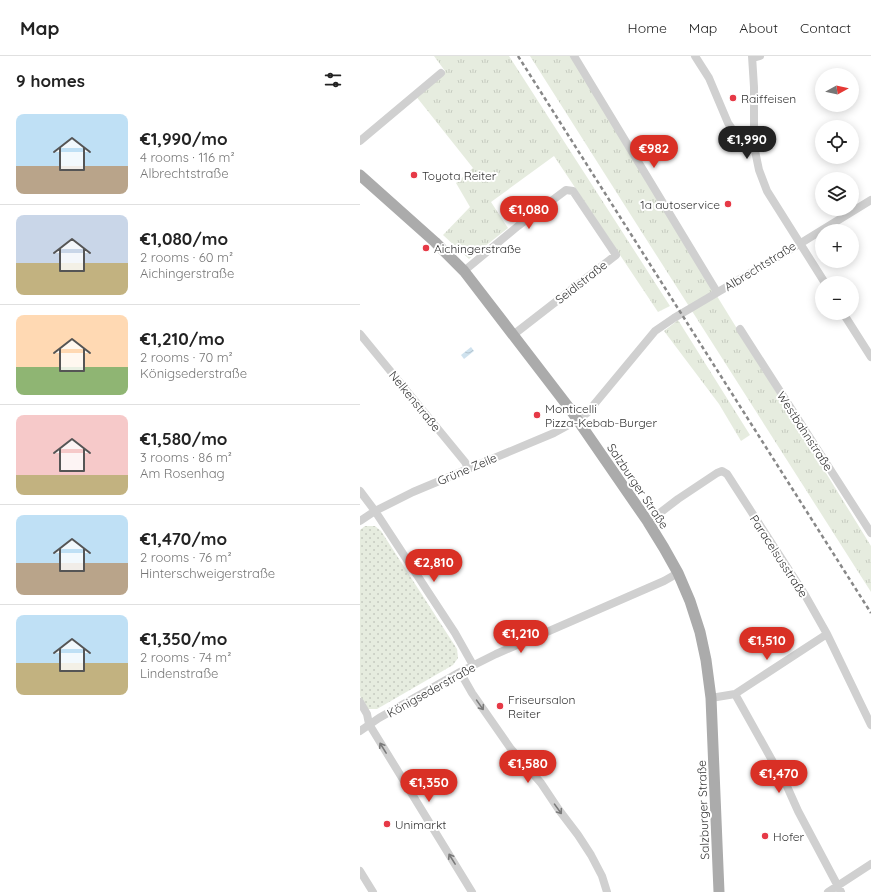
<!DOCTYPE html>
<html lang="en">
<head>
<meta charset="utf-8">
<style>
	body { margin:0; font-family:Quicksand,sans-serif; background:#f6f6f6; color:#222; height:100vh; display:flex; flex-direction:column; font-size:15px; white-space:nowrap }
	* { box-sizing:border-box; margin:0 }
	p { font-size:13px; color:#767676 }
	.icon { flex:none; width:22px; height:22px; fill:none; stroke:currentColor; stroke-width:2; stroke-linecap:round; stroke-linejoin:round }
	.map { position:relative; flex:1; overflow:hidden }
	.panel { display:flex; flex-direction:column; background:#fff; width:360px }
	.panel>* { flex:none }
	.needle { width:26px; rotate:82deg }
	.controls { position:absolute; left:455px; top:12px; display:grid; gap:8px }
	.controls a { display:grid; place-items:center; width:44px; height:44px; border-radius:50%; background:#fff; box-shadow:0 2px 10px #0003; font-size:20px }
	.price { position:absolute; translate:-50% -34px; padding:0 9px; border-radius:14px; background:#d93025; color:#fff; font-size:13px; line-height:26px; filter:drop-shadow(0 1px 2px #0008) }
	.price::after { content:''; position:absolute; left:50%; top:24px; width:12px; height:9px; margin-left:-6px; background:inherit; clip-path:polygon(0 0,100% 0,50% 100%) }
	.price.active { background:#222; color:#fff }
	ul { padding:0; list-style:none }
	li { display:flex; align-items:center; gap:12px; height:100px; padding:0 16px }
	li+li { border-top:1px solid #e0e0e0 }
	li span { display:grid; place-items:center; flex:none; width:112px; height:80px; border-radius:8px; color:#555 }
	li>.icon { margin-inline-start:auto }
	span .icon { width:48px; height:48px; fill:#fffc; stroke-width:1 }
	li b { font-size:17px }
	h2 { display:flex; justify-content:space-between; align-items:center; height:48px; padding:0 16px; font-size:17px }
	header { display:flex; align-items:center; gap:24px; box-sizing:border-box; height:56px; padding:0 20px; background:#fff; border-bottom:1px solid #e0e0e0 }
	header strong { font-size:19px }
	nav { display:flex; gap:22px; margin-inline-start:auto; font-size:14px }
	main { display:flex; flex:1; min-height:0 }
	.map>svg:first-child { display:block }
	.grass { fill:url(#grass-tufts) }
	.park { fill:url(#park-dots) }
	.water { fill:url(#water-waves) }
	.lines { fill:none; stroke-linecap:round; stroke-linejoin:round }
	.minor { stroke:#d0d0d0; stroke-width:8 }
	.major { stroke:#ababab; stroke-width:11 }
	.rail { stroke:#888; stroke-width:2.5; stroke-dasharray:4 3; stroke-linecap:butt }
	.oneway { stroke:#7a7a7a }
	.poi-dot { fill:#e63946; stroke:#fff; stroke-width:1.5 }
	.labels { text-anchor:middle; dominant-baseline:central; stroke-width:4; stroke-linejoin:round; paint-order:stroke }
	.poi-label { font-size:12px; fill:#333; stroke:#fff; text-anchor:start }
	.street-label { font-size:12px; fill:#333; stroke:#fff }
</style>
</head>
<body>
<header>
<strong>Map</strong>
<nav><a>Home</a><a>Map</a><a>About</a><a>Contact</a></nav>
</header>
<main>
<section class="panel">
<h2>9 homes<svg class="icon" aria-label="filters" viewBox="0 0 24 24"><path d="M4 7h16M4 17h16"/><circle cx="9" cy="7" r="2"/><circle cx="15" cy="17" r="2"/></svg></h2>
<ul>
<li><span style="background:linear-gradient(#bfe0f5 65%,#b9a48a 0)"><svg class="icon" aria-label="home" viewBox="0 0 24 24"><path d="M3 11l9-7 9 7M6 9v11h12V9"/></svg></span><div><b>€1,990/mo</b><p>4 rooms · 116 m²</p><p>Albrechtstraße</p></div></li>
<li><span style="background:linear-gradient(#c9d6e8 60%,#c2b280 0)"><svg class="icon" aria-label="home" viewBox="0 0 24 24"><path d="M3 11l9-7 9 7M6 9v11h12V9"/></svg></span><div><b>€1,080/mo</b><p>2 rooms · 60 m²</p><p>Aichingerstraße</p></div></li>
<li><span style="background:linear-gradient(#ffd9b3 65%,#8fb573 0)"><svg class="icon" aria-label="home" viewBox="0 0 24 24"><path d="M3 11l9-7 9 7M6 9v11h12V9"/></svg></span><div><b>€1,210/mo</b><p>2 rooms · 70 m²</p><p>Königsederstraße</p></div></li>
<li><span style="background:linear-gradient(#f6c9c9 75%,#c2b280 0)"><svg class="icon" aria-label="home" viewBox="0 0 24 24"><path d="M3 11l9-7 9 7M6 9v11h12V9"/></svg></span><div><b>€1,580/mo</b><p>3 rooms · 86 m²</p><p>Am Rosenhag</p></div></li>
<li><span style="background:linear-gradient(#bfe0f5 60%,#b9a48a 0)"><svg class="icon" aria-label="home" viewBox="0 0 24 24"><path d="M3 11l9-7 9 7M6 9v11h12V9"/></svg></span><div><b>€1,470/mo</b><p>2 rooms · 76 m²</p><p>Hinterschweigerstraße</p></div></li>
<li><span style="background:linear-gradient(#bfe0f5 60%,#c2b280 0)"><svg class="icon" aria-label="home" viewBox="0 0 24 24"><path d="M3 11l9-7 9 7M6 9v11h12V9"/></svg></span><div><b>€1,350/mo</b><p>2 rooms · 74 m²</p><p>Lindenstraße</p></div></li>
</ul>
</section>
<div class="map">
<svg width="511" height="836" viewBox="0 0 511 836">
	<defs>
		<pattern id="grass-tufts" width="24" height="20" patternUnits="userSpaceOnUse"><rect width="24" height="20" fill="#e6ecdf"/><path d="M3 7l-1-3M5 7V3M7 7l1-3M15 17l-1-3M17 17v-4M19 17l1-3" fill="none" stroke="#c6cbc0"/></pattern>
		<pattern id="park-dots" width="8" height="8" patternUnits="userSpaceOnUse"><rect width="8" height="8" fill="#e6ecdf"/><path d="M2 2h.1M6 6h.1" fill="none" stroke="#c6cbc0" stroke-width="1.8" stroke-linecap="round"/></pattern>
		<pattern id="water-waves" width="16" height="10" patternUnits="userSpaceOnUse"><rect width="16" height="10" fill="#cfe2ee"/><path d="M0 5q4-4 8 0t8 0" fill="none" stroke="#b2c2cd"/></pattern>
	</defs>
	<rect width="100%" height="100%" fill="#fff"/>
	<path class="grass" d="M74,0H149L310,250L298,256L194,100L131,146L148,172L109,203L83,179L110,151L96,127L113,112L55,39L85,15Z
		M170,0H211L360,245L511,490V536L274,164Z
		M318,264L390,379L381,385L359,348L304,275Z"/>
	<path class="park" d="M5,470H15L21,475L97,593L98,602L93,609L17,653H8L0,640V474Z"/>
	<path class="water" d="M111,291L114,295L104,303L101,299Z"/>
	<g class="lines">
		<path class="minor" d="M214,0L357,236
			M335,0L349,22L368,67L379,83L386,88L394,90
			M392,0L394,31V90L399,114L407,135L465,227
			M393,2L400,0
			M0,85L81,17
			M104,215L158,170L206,134L213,135L256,199L153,279
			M483,257L511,301
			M380,273L511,477
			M0,278L105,406L108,412
			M0,435L15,455L95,577L113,609
			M0,465L15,455L53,436L194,377C206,371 216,365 227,357L295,275L314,262L441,187L511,144
			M288,466L318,443L357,417L362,415L367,418L445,539L467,578L511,669
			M100,616L112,637L151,693L181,727L199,754L218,779L231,799L242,820L247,836
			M375,638L413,706L421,717L438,755L481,836
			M351,642L375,638L467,578
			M0,646L7,658L9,668L112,836
			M0,675L19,662L100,616L136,598L304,525L318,517
			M0,815L13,836
			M468,836L511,808"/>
		<path class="major" d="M0,119L75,186L104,215L210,353L288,466L304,492L318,517L330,545L340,576L346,604L351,642L359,836"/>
		<path class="rail" d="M158,0L511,557"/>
	</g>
	<defs><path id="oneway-shaft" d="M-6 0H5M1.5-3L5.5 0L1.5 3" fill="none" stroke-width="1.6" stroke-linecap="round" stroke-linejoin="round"/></defs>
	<g class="oneway">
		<use href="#oneway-shaft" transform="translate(120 649) rotate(55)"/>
		<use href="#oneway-shaft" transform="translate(23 692) rotate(-122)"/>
		<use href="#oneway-shaft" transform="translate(198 753) rotate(54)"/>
		<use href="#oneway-shaft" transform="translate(92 803) rotate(-122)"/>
	</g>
	<g class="poi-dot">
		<circle cx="373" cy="42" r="4"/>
		<circle cx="54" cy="119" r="4"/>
		<circle cx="368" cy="148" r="4"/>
		<circle cx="66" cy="192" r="4"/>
		<circle cx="177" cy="359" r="4"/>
		<circle cx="140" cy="650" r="4"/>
		<circle cx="27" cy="768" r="4"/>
		<circle cx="405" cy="780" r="4"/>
	</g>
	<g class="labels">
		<g class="poi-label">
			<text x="381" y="42">Raiffeisen</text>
			<text x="62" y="119">Toyota Reiter</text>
			<text x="360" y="148" text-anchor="end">1a autoservice</text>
			<text x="74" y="192">Aichingerstraße</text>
			<text x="185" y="352">Monticelli<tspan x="185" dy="14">Pizza-Kebab-Burger</tspan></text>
			<text x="148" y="643">Friseursalon<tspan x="148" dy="14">Reiter</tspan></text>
			<text x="35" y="768">Unimarkt</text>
			<text x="413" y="780">Hofer</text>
		</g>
		<g class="street-label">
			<text transform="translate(400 210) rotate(-32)">Albrechtstraße</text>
			<text transform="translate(221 226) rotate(-38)">Seidlstraße</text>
			<text transform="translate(55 345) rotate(51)">Nelkenstraße</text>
			<text transform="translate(445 375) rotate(57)">Westbahnstraße</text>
			<text transform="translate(107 413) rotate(-23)">Grüne Zeile</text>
			<text transform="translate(278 430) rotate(56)">Salzburger Straße</text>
			<text transform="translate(419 500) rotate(57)">Paracelsusstraße</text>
			<text transform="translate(71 634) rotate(-29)">Königsederstraße</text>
			<text transform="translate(343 754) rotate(-92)">Salzburger Straße</text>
		</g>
	</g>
</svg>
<div class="controls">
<a><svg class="needle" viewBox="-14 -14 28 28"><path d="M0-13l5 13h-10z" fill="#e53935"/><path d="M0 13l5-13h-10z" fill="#767676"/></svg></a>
<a><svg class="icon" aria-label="locate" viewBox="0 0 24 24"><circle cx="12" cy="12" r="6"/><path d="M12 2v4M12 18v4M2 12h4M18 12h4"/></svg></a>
<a><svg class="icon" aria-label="layers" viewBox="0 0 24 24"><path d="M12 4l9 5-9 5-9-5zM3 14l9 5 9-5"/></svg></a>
<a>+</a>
<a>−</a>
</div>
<b class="price active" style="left:387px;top:104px">€1,990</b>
<b class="price" style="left:294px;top:113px">€982</b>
<b class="price" style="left:169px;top:174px">€1,080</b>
<b class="price" style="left:74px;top:527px">€2,810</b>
<b class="price" style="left:161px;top:598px">€1,210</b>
<b class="price" style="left:407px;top:605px">€1,510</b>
<b class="price" style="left:168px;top:728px">€1,580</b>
<b class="price" style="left:419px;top:738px">€1,470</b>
<b class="price" style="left:69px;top:747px">€1,350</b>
</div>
</main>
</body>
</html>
